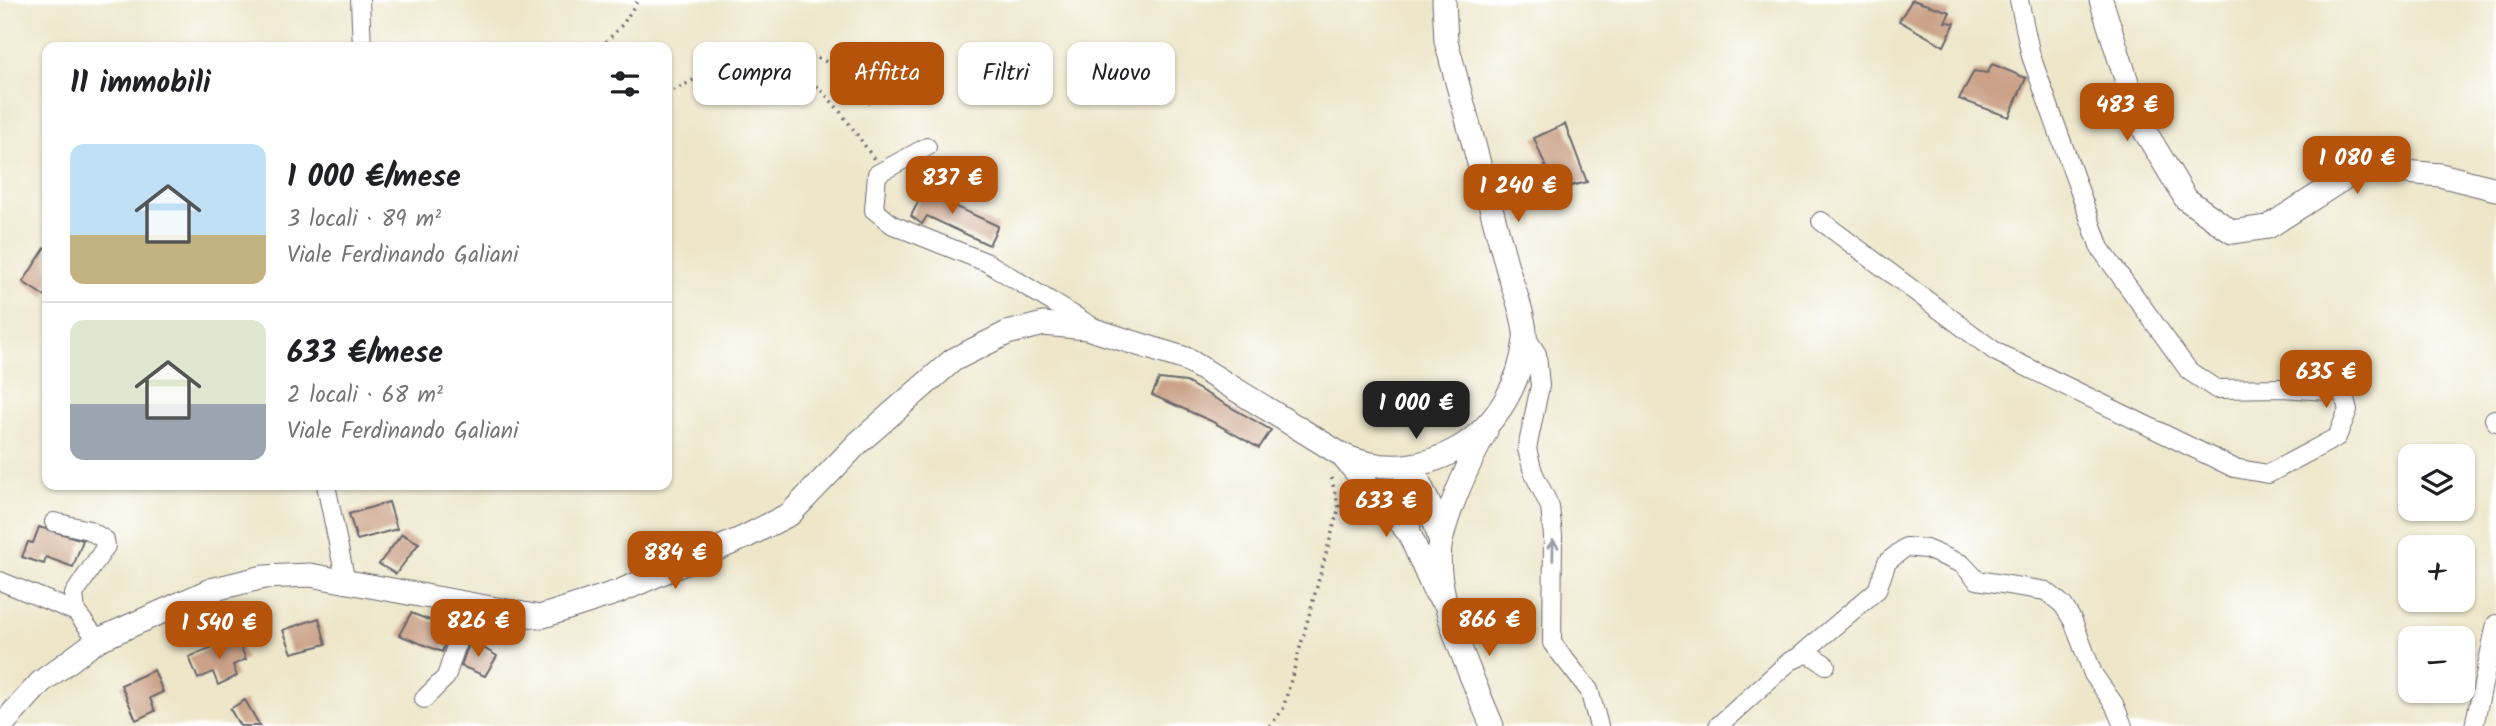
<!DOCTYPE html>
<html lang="it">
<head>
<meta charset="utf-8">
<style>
	body { margin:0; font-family:Kalam,sans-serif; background:#f2f2f2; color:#202124; height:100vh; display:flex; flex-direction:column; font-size:26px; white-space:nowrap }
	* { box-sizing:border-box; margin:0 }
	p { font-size:23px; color:#757577 }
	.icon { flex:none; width:38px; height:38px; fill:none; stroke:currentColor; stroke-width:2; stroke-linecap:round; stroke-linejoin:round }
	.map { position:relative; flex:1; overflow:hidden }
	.panel { position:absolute; left:42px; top:42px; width:630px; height:448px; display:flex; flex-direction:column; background:#fff; border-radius:14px; box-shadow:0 2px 5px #0004 }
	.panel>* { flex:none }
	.top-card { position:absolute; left:693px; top:42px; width:665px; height:63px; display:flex; gap:14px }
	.fabs { position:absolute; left:2398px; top:444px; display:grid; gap:14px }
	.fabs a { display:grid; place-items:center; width:77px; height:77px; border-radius:14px; background:#fff; box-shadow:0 2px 5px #0004; font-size:35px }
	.price { position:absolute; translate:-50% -60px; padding:0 16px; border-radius:14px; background:#b45309; color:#fff; font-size:23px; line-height:46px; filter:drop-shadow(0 2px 4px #0008) }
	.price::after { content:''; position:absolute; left:50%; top:42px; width:21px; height:16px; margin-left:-10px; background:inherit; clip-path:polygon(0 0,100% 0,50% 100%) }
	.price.selected { background:#222; color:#fff }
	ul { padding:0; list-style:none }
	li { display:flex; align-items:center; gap:21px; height:175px; padding:0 28px }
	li+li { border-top:2px solid #e0e0e0 }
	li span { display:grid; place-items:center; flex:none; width:196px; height:140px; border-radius:14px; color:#555 }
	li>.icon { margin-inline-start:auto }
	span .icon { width:84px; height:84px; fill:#fffc; stroke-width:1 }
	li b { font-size:30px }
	h2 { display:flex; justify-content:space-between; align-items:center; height:84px; padding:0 28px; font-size:30px }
	.pill { padding:0 24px; border-radius:14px; background:#fff; box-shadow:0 2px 5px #0004; font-size:24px; line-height:63px }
	.pill.selected { background:#b45309; color:#fff }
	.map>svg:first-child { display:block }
	.building { fill:#cba288 }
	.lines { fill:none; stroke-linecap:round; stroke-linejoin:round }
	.minor-casing { stroke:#69676d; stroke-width:20 }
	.major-casing { stroke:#69676d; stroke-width:25 }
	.path { stroke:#69676d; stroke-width:3.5; stroke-dasharray:2 5; stroke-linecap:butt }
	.minor { stroke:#fff; stroke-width:18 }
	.major { stroke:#fff; stroke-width:23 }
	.oneway { stroke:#9c9ca7 }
</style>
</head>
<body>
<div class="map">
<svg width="2496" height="726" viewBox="0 0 2496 726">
	<rect width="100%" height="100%" fill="#fff"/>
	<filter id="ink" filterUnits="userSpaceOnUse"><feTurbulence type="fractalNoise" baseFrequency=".0143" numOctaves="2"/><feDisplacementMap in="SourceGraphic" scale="14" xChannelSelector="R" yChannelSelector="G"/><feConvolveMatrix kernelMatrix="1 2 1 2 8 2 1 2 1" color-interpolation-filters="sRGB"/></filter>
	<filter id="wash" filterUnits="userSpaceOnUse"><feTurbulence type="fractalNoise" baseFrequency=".00686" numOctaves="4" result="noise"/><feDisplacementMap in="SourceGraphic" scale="28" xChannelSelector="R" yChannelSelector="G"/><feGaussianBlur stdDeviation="1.57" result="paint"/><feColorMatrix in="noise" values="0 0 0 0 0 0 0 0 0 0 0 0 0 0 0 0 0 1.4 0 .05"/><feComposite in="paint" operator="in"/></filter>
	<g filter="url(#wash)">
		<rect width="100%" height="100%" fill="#ede6c9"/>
		<g id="blocks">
			<path class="building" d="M1912,0L1950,12L1945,22L1955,23L1944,46L1899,21Z
				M1992,64L2026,78L2009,117L1959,99L1974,71L1987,73Z
				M1565,124L1587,182L1555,190L1534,138Z
				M927,184L942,187L937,198L998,226L989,245L927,216L922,224L911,216Z
				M47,245V298L23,282Z
				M1159,379L1186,382L1271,430L1259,448L1211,421L1152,395Z
				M389,502L397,529L357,540L349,514Z
				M39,527L83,540L73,567L46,557L44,564L22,557L28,542L33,543Z
				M402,534L419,543L396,574L379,564Z
				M411,613L450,628L442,652L399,635Z
				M319,618L326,644L292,653L283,630Z
				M236,637L246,659L233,665L237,676L218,685L213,672L198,679L189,657Z
				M470,640L497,656L485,676L461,666Z
				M154,670L163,692L150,698L155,711L136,720L121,685Z
				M245,700L260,726H240L230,709Z"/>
		</g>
	</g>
	<g filter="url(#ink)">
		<use href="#blocks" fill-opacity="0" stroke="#69676d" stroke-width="2"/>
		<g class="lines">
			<defs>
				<path id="minor" d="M360,0L362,47
					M927,147L877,174L874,210L893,225L988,263L1093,327
					M1821,221L1996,352L2234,468L2268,474L2337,437L2348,410L2343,392L2282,388L2216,389L2189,371L2100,248L2031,56L2019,0
					M1526,337L1537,354L1540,386L1527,449L1533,472L1550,507L1553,536L1552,643L1589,690L1599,726
					M2494,419L2496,422
					M326,485L346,582
					M54,522L89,530L105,540L106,546L74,594L76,612
					M0,581L76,612L98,640
					M1797,658L1877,590L1887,562L1906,547L1926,549L1962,564L1977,580L2046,591L2063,605L2073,621L2093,674L2114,704L2123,726
					M424,699L446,677L469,606
					M1718,726L1790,661L1808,653L1826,665
					M2474,726L2496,624"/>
				<path id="major" d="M2101,0L2140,123L2186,199L2232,232L2268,227L2360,168L2440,175L2496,189
					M1486,431C1468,465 1450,503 1441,541C1430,592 1473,678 1492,726
					M1344,458L1409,533L1433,588L1440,598
					M1409,531L1404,488L1411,465L1429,504L1441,542
					M1,726L41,682L98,640L211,590L264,577L310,575L540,617L618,592L745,537L790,514L858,443L953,360L1007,333L1044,324L1087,328L1186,359L1342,455C1381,472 1422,470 1459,448C1497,425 1521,383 1525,339C1527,322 1512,285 1507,267C1486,191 1466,116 1446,41L1444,0"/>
			</defs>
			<use href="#minor" class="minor-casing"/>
			<use href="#major" class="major-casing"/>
			<path class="path" d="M601,47L623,24L638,0
				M749,51C792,42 851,62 870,104
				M667,94L747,52C818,72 834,102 874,159
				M1270,726L1283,709L1339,507L1330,474"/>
			<use href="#minor" class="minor"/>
			<use href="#major" class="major"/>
		</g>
		<defs><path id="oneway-shaft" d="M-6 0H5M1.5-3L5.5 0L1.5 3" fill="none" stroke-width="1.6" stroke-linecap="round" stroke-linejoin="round" transform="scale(1.75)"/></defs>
		<use class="oneway" href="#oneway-shaft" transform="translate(1553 550) rotate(-89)"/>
	</g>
</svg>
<div class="fabs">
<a><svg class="icon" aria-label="layers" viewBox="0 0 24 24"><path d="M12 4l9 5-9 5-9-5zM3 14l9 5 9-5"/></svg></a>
<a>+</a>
<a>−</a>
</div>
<b class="price" style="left:2127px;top:143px">483 €</b>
<b class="price" style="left:2357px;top:196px">1 080 €</b>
<b class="price" style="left:952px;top:216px">837 €</b>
<b class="price" style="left:1518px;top:224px">1 240 €</b>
<b class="price" style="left:2326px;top:410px">635 €</b>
<b class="price selected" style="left:1416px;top:441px">1 000 €</b>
<b class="price" style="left:1386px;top:539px">633 €</b>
<b class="price" style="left:675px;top:591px">884 €</b>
<b class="price" style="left:1489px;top:658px">866 €</b>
<b class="price" style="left:478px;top:659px">826 €</b>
<b class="price" style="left:219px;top:661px">1 540 €</b>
<div class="top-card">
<a class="pill">Compra</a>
<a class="pill selected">Affitta</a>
<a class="pill">Filtri</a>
<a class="pill">Nuovo</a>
</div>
<section class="panel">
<h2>11 immobili<svg class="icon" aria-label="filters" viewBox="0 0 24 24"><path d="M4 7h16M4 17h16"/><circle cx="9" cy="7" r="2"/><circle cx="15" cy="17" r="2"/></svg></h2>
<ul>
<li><span style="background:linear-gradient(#bfe0f5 65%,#c2b280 0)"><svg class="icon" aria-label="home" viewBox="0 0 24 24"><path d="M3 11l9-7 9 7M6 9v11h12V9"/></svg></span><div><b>1 000 €/mese</b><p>3 locali · 89 m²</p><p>Viale Ferdinando Galiani</p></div></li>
<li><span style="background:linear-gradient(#dfe7d0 60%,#9aa5b1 0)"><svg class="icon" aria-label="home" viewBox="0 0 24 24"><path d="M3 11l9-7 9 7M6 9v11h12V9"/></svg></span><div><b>633 €/mese</b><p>2 locali · 68 m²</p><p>Viale Ferdinando Galiani</p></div></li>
</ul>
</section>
</div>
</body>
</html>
